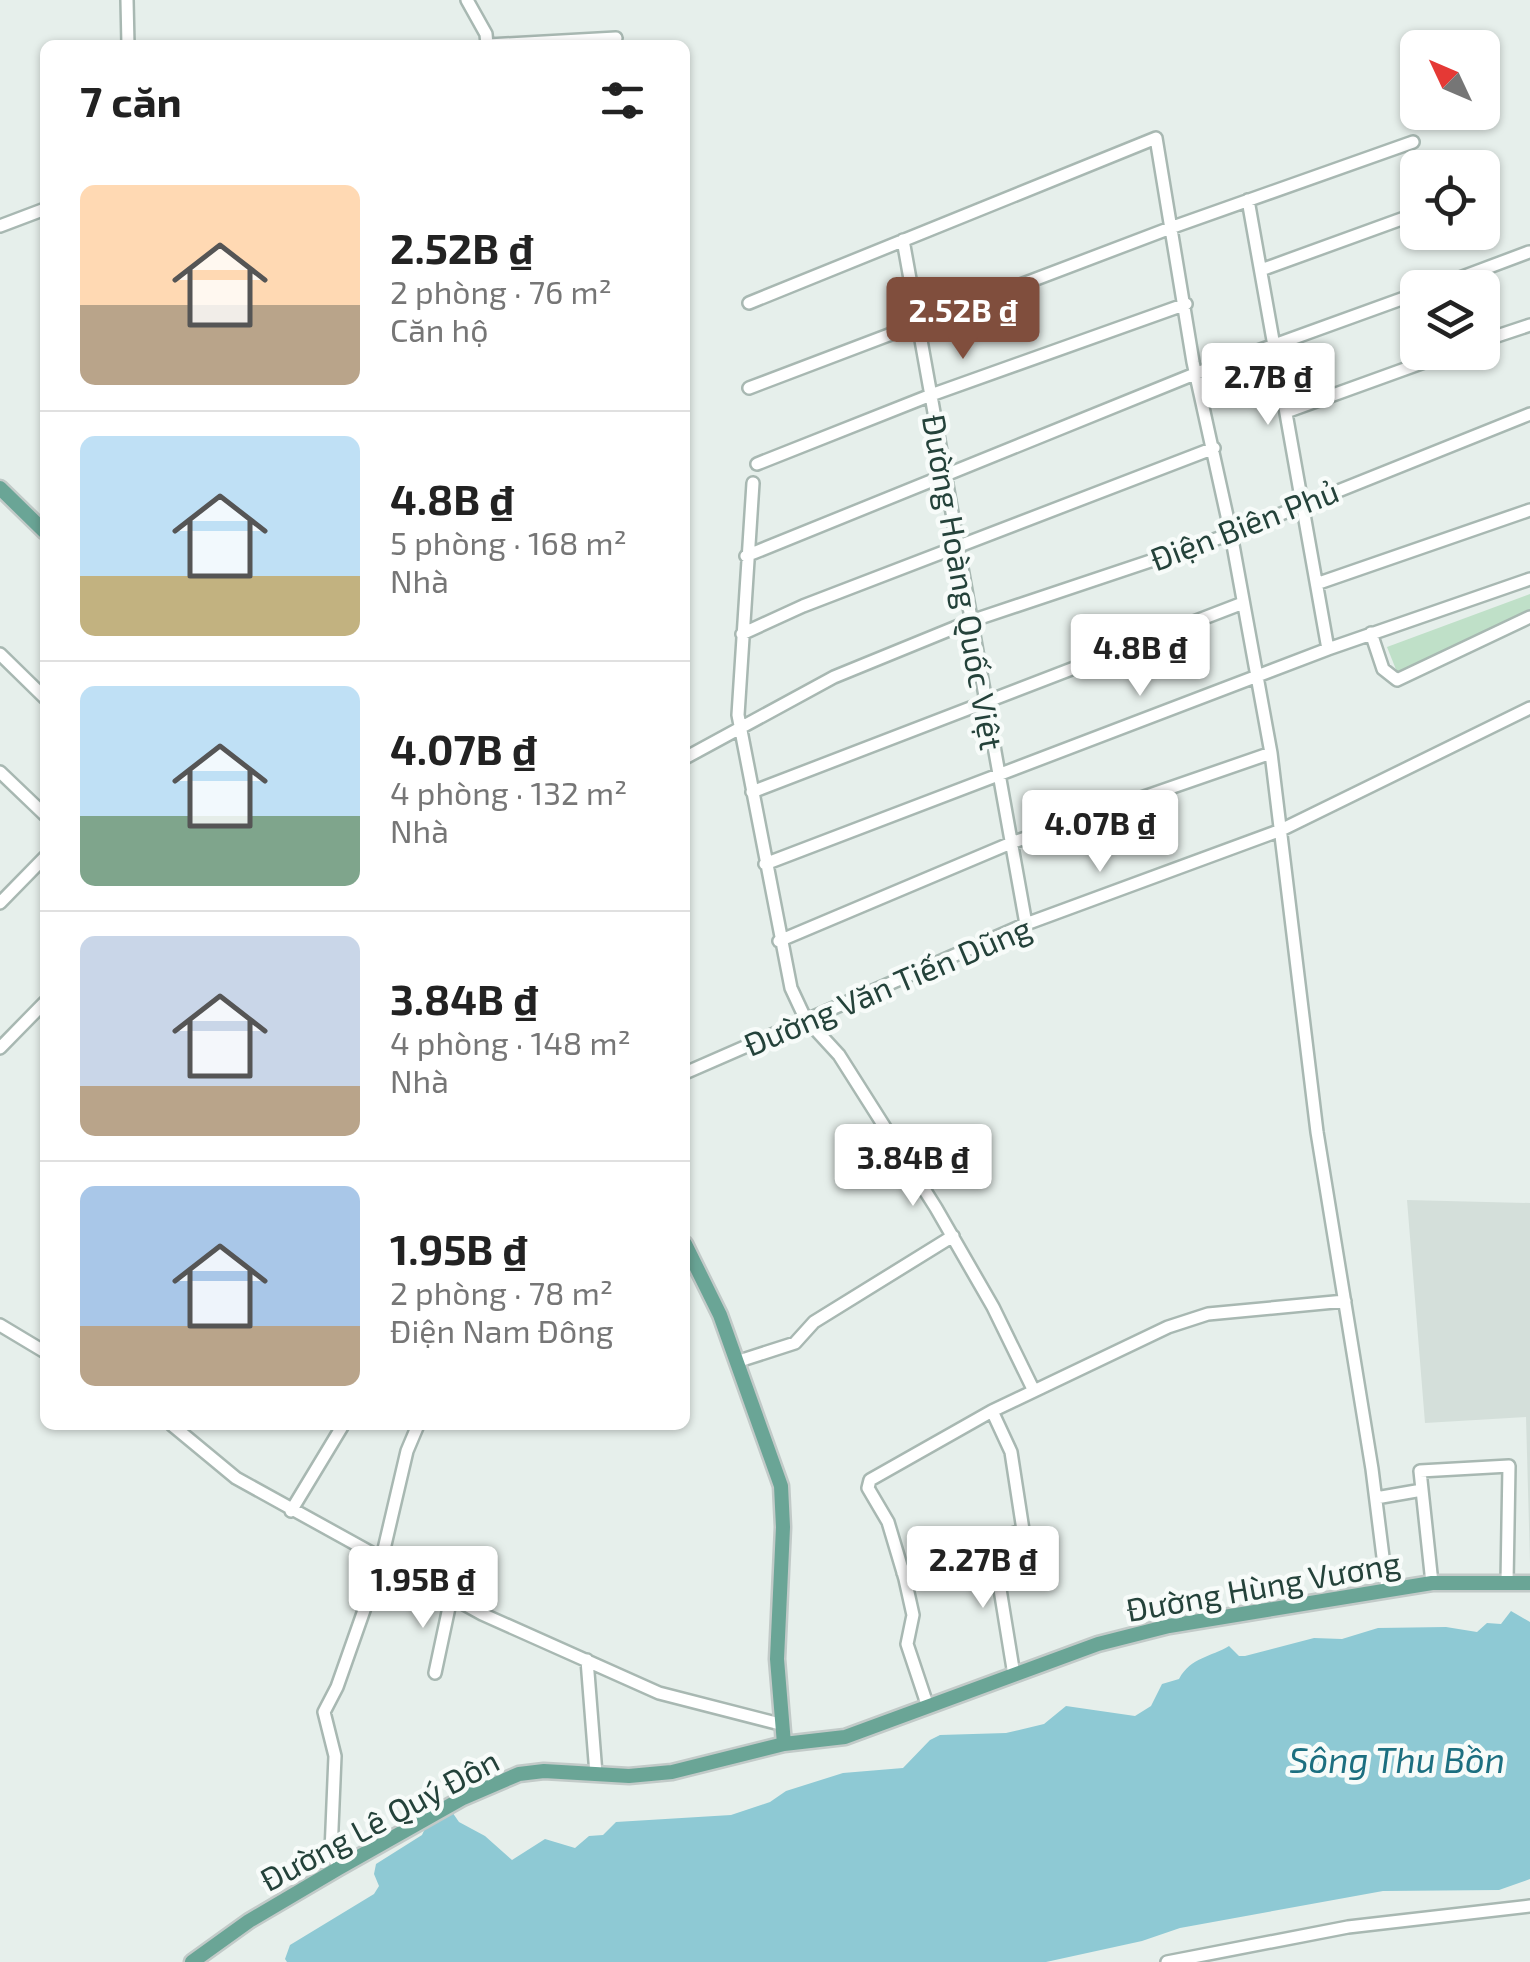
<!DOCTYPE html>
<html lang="vi">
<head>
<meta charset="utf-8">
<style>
	body { margin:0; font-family:"Exo 2",sans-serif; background:#f6f6f6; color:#222; height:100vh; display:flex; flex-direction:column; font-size:38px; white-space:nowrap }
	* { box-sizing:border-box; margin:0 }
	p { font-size:32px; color:#767676 }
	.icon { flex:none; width:55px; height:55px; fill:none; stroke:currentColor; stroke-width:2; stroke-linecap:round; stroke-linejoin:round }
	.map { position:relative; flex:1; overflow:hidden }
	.details { position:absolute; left:40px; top:40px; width:650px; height:1390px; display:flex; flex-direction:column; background:#fff; border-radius:15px; box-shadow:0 2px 8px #0004 }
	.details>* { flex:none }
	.needle { width:65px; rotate:314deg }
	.controls { position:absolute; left:1400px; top:30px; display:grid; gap:20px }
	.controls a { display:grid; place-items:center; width:100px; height:100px; border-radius:15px; background:#fff; box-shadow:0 2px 8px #0004; font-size:50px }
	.price { position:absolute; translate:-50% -85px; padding:0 22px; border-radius:10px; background:#fff; color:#222; font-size:32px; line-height:65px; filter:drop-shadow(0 2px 5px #0008) }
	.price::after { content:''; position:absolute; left:50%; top:60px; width:30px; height:22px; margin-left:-15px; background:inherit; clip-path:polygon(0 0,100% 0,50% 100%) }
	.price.selected { background:#804e3d; color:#fff }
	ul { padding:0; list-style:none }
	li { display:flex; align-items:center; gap:30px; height:250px; padding:0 40px }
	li+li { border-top:2px solid #e0e0e0 }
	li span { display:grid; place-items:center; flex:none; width:280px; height:200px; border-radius:15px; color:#555 }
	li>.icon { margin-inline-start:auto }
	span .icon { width:120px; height:120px; fill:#fffc; stroke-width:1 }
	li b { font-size:42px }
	h2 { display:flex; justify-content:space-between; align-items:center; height:120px; padding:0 40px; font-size:42px }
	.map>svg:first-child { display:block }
	.built { fill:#d4dfda }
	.green { fill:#bfe0c8 }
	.water { fill:#8ec9d4 }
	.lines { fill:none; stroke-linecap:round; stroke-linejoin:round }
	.minor-casing { stroke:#a8b8b2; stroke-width:16 }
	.major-casing { stroke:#c2cac8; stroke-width:19 }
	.minor { stroke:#fff; stroke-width:11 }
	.major { stroke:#6aa596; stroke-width:14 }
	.labels { text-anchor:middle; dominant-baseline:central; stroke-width:9; stroke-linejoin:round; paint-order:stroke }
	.street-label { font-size:32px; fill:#24423a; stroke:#f7fbf9 }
	.water-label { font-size:35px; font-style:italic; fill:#1c6f80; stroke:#f7fbf9 }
</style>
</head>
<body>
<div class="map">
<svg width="1530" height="1962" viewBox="0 0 1530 1962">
	<rect width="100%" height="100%" fill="#e6efeb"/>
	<path class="built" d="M1407,1200L1530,1203V1563L1526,1417L1425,1423Z"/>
	<path class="green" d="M1530,594V613L1399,677L1387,647Z"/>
	<path class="water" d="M1511,1611L1530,1622V1879L1499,1890L1383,1891L1180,1928L1142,1941L1046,1962H287L285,1959L290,1945L374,1894L379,1886L374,1874L376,1864L422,1835L428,1822L450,1809L459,1822L485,1836L512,1860L545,1839L575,1848L589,1836L603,1835L616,1822L731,1815L770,1802L786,1791L843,1773L903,1768L930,1740L940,1735L1006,1733L1044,1724L1066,1706L1135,1716L1151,1706L1162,1684L1179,1679C1191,1657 1211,1657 1229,1646L1239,1656H1245L1314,1638L1342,1639L1378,1628L1446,1627L1477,1632L1487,1623L1501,1624Z"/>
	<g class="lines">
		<defs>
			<path id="minor" d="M127,0L128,45
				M467,0L486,34L487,45
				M488,45L616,38
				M1248,200L1328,649
				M0,226L45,209
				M903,240L1026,924
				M1261,270L1418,213
				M1433,288L1529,252
				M749,303L1156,138L1193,362L1231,534L1271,753L1317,1132L1372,1469L1387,1589
				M1482,341L1530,325
				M749,388L1173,227L1413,142
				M1286,412L1452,352
				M757,464L931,395L1186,304
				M753,483L738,715L791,988L805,1018L839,1055L936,1208L993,1307L1034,1391
				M746,556L1197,373L1418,293
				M1319,583L1530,510
				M1371,633L1383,669L1397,680L1530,617
				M742,634L803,606L1214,448
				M0,654L45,698
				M685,758L834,677L971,621L1231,534L1530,414
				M0,772L45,815
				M752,792L1243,603
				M765,864L1328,649L1530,579
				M0,903L45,857
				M779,941L1011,843L1271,753
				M0,1048L45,1002
				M685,1073L1026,924L1281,830L1530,708
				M0,1325L45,1352
				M736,1362L795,1343L814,1322L953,1236
				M172,1425L236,1478L482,1614L659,1693L780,1724
				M1376,1498L1422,1490
				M291,1511L343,1425
				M992,1540L1014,1675
				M903,1573L1023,1530L1011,1452L992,1411
				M1432,1583L1420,1471L1509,1466L1507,1582
				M587,1660L596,1774
				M435,1673L451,1598
				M928,1707L907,1644L913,1615L905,1579L888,1522L868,1488L870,1480L992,1411L1168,1327L1208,1314L1345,1301
				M339,1868L331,1852L335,1756L324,1712L337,1687L381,1562L407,1451L418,1425
				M1167,1962L1348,1927L1530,1906"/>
			<path id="major" d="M0,488L45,532
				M685,1244L720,1315L781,1486L783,1527L777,1659L784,1744
				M192,1962L249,1921L339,1868L463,1798L519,1774L544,1771L629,1776L672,1772L784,1744L845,1737L1098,1644L1169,1626L1432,1583H1530"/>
		</defs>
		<use href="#minor" class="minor-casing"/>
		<use href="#major" class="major-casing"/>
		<use href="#minor" class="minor"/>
		<use href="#major" class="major"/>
	</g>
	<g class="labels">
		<g class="street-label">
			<text transform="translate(1244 524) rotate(-21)">Điện Biên Phủ</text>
			<text transform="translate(964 582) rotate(80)">Đường Hoàng Quốc Việt</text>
			<text transform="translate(887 985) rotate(-23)">Đường Văn Tiến Dũng</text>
			<text transform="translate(1263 1585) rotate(-10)">Đường Hùng Vương</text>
			<text transform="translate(379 1819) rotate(-28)">Đường Lê Quý Đôn</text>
		</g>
		<g class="water-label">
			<text x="1397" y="1759">Sông Thu Bồn</text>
		</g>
	</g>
</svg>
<div class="controls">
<a><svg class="needle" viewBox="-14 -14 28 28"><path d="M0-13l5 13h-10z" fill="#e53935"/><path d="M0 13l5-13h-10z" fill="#767676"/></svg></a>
<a><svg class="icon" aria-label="locate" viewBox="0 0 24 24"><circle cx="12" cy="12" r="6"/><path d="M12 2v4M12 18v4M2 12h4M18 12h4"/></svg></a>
<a><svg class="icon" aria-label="layers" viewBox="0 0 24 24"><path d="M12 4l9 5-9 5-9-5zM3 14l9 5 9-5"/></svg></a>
</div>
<b class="price selected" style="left:963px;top:362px">2.52B ₫</b>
<b class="price" style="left:1268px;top:428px">2.7B ₫</b>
<b class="price" style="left:1140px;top:699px">4.8B ₫</b>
<b class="price" style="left:1100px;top:875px">4.07B ₫</b>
<b class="price" style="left:913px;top:1209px">3.84B ₫</b>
<b class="price" style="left:983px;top:1611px">2.27B ₫</b>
<b class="price" style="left:423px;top:1631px">1.95B ₫</b>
<section class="details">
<h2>7 căn<svg class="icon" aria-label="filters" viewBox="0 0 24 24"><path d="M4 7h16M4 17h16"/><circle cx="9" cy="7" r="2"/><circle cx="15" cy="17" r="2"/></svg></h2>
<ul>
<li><span style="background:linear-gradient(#ffd9b3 60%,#b9a48a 0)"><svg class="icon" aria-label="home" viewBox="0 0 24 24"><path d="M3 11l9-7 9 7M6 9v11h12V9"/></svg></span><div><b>2.52B ₫</b><p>2 phòng · 76 m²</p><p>Căn hộ</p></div></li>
<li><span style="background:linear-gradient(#bfe0f5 70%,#c2b280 0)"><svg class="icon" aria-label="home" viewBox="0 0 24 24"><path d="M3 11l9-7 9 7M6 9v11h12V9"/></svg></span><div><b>4.8B ₫</b><p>5 phòng · 168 m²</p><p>Nhà</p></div></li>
<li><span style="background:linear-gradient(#bfe0f5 65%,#7fa58c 0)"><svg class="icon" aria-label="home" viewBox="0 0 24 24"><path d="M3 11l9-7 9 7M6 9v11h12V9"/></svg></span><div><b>4.07B ₫</b><p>4 phòng · 132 m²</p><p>Nhà</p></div></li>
<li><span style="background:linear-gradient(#c9d6e8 75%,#b9a48a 0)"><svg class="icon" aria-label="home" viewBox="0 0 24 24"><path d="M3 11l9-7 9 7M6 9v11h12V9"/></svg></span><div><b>3.84B ₫</b><p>4 phòng · 148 m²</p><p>Nhà</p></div></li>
<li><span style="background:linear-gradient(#a9c7e8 70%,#b9a48a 0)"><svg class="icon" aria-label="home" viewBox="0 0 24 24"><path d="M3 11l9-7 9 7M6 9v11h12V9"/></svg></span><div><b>1.95B ₫</b><p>2 phòng · 78 m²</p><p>Điện Nam Đông</p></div></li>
</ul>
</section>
</div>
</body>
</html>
